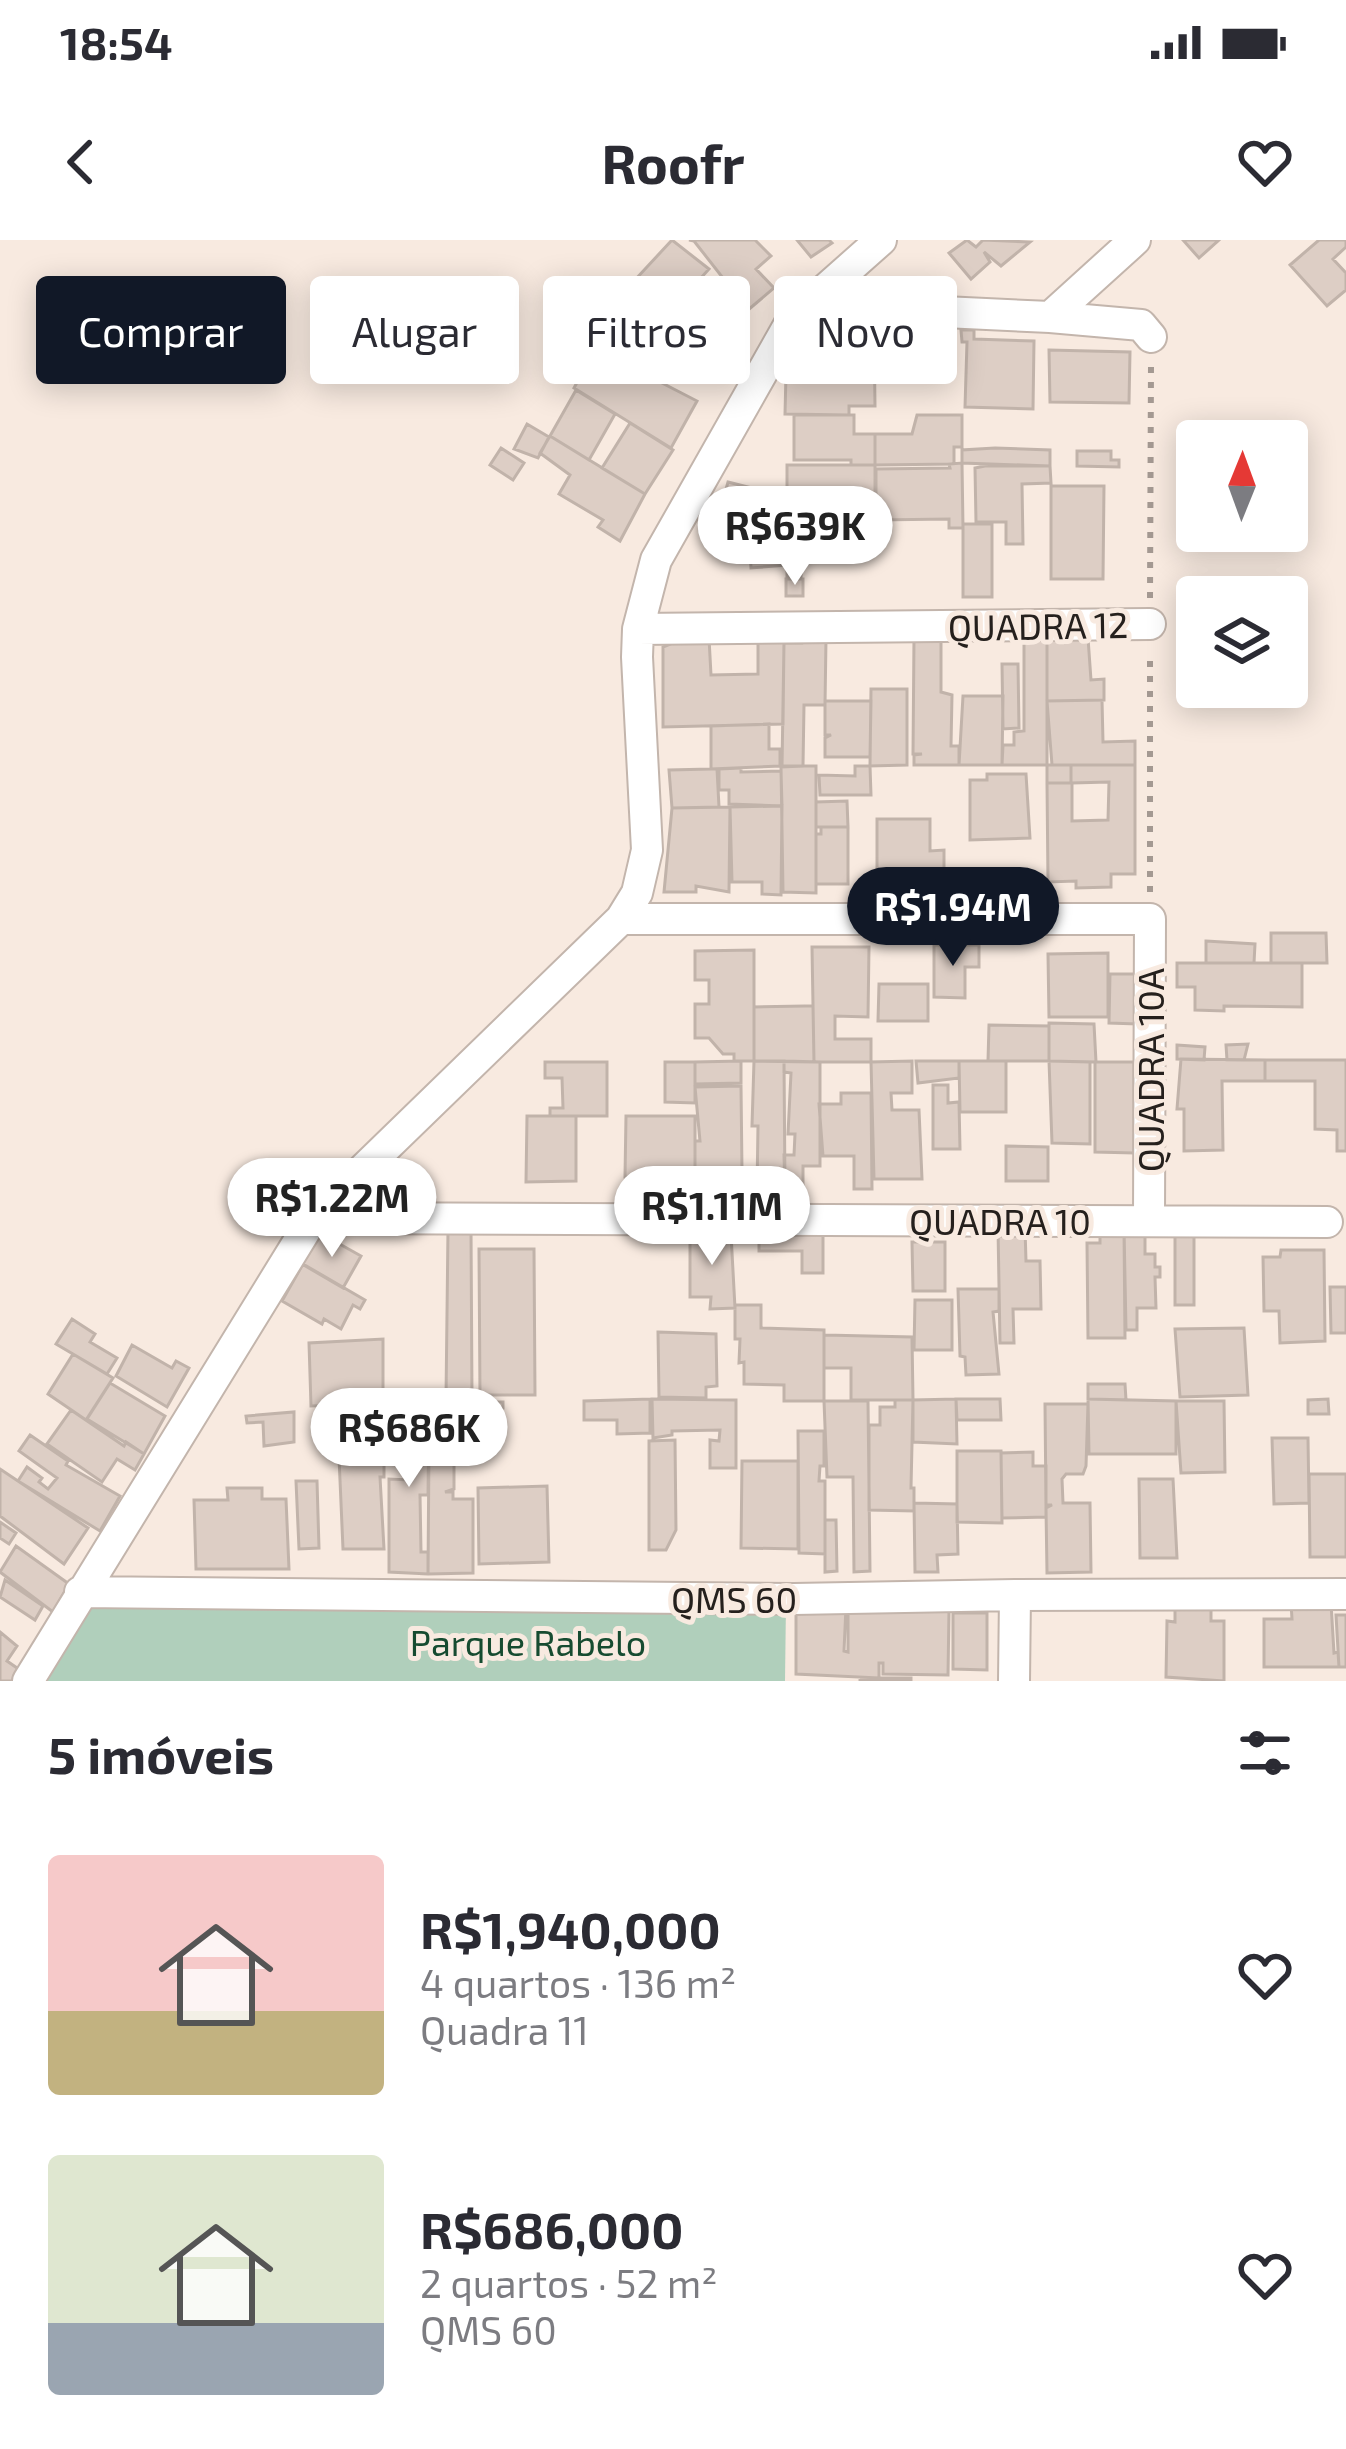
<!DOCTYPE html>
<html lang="pt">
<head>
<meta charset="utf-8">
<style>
	body { margin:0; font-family:"Exo 2",sans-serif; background:#f7f7f7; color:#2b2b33; height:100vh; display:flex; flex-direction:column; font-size:45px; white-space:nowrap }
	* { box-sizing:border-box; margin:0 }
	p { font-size:39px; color:#7c7c81 }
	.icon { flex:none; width:66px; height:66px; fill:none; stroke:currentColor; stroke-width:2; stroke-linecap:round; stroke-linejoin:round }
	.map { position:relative; height:1441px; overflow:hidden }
	.panel { display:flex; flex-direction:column; background:#fff; flex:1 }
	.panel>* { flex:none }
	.top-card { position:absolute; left:36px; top:36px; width:1275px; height:108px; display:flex; gap:24px }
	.needle { width:78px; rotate:1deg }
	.fabs { position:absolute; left:1176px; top:180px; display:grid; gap:24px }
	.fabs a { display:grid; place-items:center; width:132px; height:132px; border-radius:12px; background:#fff; box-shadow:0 6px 30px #0003; font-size:60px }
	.price { position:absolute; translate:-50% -102px; padding:0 27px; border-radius:42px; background:#fff; color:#222; font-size:39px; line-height:78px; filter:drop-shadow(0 3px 6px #0008) }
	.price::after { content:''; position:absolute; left:50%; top:72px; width:36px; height:27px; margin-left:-18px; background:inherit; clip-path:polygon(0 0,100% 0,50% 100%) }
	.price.selected { background:#111827; color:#fff }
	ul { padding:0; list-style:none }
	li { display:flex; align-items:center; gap:36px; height:300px; padding:0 48px }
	li span { display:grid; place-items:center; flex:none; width:336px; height:240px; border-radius:12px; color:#555 }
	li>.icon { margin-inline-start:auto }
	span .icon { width:144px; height:144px; fill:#fffc; stroke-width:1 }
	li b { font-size:51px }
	h2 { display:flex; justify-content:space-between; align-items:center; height:144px; padding:0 48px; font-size:51px }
	.chip { padding:0 42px; border-radius:12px; background:#fff; box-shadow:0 6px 30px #0003; font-size:42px; line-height:108px }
	.chip.selected { background:#111827; color:#fff }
	.status { display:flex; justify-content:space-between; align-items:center; height:84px; padding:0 60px; background:#fff; direction:ltr }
	.status svg { height:33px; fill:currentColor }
	header { display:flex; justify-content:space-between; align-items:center; height:156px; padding:0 48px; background:#fff; font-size:54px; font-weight:700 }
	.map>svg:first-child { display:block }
	.green { fill:#b0cfbb }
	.building { fill:#ddcec5; stroke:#c1b3aa; stroke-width:3; fill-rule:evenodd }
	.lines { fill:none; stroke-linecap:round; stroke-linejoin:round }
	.minor-casing { stroke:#c3b5ac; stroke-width:34 }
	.path { stroke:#a49992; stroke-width:6; stroke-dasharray:6 9; stroke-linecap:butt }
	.minor { stroke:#fff; stroke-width:30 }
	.labels { text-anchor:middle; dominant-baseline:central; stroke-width:10; stroke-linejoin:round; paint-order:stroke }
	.street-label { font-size:36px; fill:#25201d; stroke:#f8eae0 }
	.park-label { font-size:36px; fill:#164b30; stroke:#f8eae0 }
</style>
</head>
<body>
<div class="status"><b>18:54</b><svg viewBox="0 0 49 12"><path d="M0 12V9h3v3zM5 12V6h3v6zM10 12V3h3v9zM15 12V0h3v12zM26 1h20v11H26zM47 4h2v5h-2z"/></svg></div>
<header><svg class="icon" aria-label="back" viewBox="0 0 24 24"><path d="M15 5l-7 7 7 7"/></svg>Roofr<svg class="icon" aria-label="heart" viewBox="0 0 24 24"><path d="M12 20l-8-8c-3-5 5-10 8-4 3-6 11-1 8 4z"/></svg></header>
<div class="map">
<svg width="1346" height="1441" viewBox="0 0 1346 1441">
	<rect width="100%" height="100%" fill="#f8eae0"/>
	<path class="green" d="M82,1359L786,1363L785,1441H39Z"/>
	<path class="building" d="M672,0L709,29L699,40L740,74L712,107L633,42Z
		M689,0H755L771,16L756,29L774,48L748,70L694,1Z
		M797,0H829L832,3L811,17Z
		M967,0L976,7L983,0L1030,2L1001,26L984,12L990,22L971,39L949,13Z
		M1183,0H1219L1199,18Z
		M1319,0H1346V7L1333,19L1346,33V50L1327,66L1290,25Z
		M648,54L721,115L708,138L630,79Z
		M618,71L649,93L632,121L599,102Z
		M813,86L874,87L875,166H849V175L785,174L786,134Z
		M874,87L937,89V113L874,111Z
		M961,90H974V99L1034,101L1033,169L965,167L967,102H962Z
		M599,102L641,127L639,131L697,161L671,208L574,148Z
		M1049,110L1130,112L1129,163L1050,162Z
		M576,150L615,174L589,220L550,196Z
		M794,175H854V194H875V225H851V220H794Z
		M917,175H962V207H954V224L875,225V194H912Z
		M630,183L673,210L645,254L602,228Z
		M527,184L549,197L538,218L514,209Z
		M550,196L645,254L620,301L598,287L603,280L559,254L570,235L540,213Z
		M501,208L524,223L513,240L490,225Z
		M995,208L1050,210V226L962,223V210Z
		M1077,211H1111V220H1119V227L1077,226Z
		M962,223L963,288H949V279L876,280V229L950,228L949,224Z
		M787,225H875V262H787Z
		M985,226H1050L1051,243L1022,244L1023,304H1006V282H976L975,228Z
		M728,242L787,257V325L751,328L748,280L722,282L721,267Z
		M1051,246H1104L1103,339H1051Z
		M963,284H992V357H963Z
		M787,314L802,315L801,336H787Z
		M786,339H803V356H786Z
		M1047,397L1088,398L1091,440L1104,439V460L1047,461Z
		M1047,397V525H1002L1003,505H1014V492L1024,491V398Z
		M709,398L711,435L758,434V399H784L783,484L663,487V407L682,399Z
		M914,398H941V452L952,455L951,506H959V525H914V515L922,514H913Z
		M803,399H826L825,465H804L803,526L782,527L784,403H802Z
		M1002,424H1018L1019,488L1003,489Z
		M871,449H907V525L870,526Z
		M963,456H1003L1002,525H959Z
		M1102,460L1103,502L1135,501V525H1052L1047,461Z
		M825,461H871L870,517H825V498L831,495H825Z
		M769,484V509H780V526L711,529V486Z
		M1047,525H1071V543H1047Z
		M1071,525H1135V634H1111V647L1076,648V641L1048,642L1047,543H1071ZM1109,542L1108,580L1072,581V543Z
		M781,526H816V653L783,652Z
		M855,526H870L871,555H820L819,535L855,536Z
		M741,528V532L781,531L782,566L729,564V550H719V529Z
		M711,529H717L719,567L672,568L669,530Z
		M987,534H1026L1030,598L970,600V540H987Z
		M847,561L848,587H816V562Z
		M782,566L781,655L762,654V642H732L730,567Z
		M730,567L729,652L696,646V652H664L672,568Z
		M877,579H930V611L944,610V639L877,638Z
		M821,587H848V644H816V594H821Z
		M1271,693H1326L1327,723H1271Z
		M1206,701L1255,704L1254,723H1206Z
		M934,705H979V727H965V758L934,757Z
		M812,707H869L868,777L835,776V799H871V822H814Z
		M754,710V821H734V814H723L709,798H695V764H709V740H695V711Z
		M1108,713V777H1049L1048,714Z
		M1177,723H1302V767L1224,766V771L1195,770V747H1177Z
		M1110,734H1137V784L1109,783Z
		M879,744H928V781H878Z
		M805,766H813L814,822L754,821V767Z
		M1049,783L1094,784L1096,822L1049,821Z
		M989,785L1049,786V821H988Z
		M1248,804L1244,820H1227L1226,805Z
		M1177,805L1205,807L1204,820L1177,819Z
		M1181,819L1265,820V841H1222L1223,910L1184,911V869H1177Z
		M1265,820H1346V911H1337V890L1315,889V841H1265Z
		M741,821V843L695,844V822Z
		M754,821H784L785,949H757L758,886H752Z
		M784,821L820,822V926H803V949H785L784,915H794L795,894H788L791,833L784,832Z
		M912,821V853H891L892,870H919L922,939H874L871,822Z
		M916,821H959V838L918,843Z
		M959,821H1006V872H960Z
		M1049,821L1090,822V904L1052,903Z
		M545,822H607V876H550V868H563L562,838H545Z
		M665,822H695V863L665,862Z
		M1095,822H1134V913L1095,912Z
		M933,845H948V863L959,862L960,909H933Z
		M741,846L742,931L695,932V901H700L695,847Z
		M841,853H871L872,949H854V916H823L819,864H841Z
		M527,876H576V941L526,942Z
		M626,876H695V939L625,937Z
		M1006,906L1048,907V941H1006Z
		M998,988H1025L1026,1021H1040L1041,1069H1013L1014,1103H1000Z
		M1100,988H1124L1125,1098H1088L1087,1003H1100Z
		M1124,988H1145V1014H1155V1027H1160V1037H1155L1156,1068H1137V1090H1126Z
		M471,989L472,1158H446L448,990Z
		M690,989L731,994L735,1068L710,1069L711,1057H690Z
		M759,989H823V1033H802V1011H759Z
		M320,993L361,1016L343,1048L302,1024Z
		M1175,995L1194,996V1065H1175Z
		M912,1002H945V1051H913Z
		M479,1009H534L535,1155H480Z
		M1281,1010H1324L1325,1101L1280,1103L1279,1071H1264L1263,1017H1280Z
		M303,1024L365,1060L360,1069L353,1065L341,1089L324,1079L322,1084L282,1061Z
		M1330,1047H1346V1093H1331Z
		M958,1049H999V1071L993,1072L999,1134L966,1135L965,1117L960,1116Z
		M915,1060H952V1110H914Z
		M735,1065H761V1088L824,1090V1161H784V1145L744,1144V1122L739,1123L740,1099H735Z
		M72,1079L95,1094L90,1102L117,1118L107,1134L56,1104Z
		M1244,1088L1248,1155L1180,1157L1175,1089Z
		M658,1092L716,1094L717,1146L706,1147V1158L659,1157Z
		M824,1095L912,1097L913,1160H851V1128H824Z
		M383,1099V1168L342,1171L340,1165L311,1166L309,1103Z
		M132,1105L172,1128L176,1121L189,1128L167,1167L116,1136Z
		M73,1114L113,1138L86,1180L48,1154Z
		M110,1143L165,1176L144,1214L87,1179Z
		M1088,1144H1125L1126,1160L1088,1159Z
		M650,1159V1193L617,1194V1180H584V1161Z
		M652,1159L736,1160V1228H710V1200L719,1201L720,1190L672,1191V1195L653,1198Z
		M956,1159H1000L1001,1180H957Z
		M956,1159L957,1204L913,1202V1160Z
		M1088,1159L1176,1161V1214H1089Z
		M1328,1159L1329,1174H1308V1160Z
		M895,1160H913L911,1248H914V1271L869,1270V1185H880V1167H895Z
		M824,1161H868L870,1331L854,1332L853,1237H827Z
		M1176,1161H1224L1225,1232L1181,1233Z
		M429,1162H472L469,1206H462V1199H429Z
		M429,1162L428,1255H420L421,1312H428V1334L389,1332V1239L410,1240L409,1190H418V1186L384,1187L383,1163Z
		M472,1162H503V1168H493V1191H472Z
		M1045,1164H1088L1086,1226L1083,1234H1066L1062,1239L1063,1263H1090L1091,1332L1047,1333L1046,1268L1052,1265H1046Z
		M383,1168L384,1189L338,1190V1170Z
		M71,1170L124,1206L126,1202L144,1214L135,1230L117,1219L102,1242L47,1204Z
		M294,1172V1202L264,1206L263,1182L247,1183L246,1176Z
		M798,1191H824V1226H820L819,1241H825V1314L799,1313Z
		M30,1195L68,1221L66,1225L120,1256L100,1291L18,1241L27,1227L42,1238L39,1242L48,1249L57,1238L19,1211Z
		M1272,1198H1308L1309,1263L1274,1264Z
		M675,1200L676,1290L666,1310H649V1201Z
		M429,1205H454V1249L445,1252H453V1259H473V1333L428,1334Z
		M957,1211H1001L1002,1283L957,1282Z
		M1033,1212V1226H1046V1277L1002,1278L1001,1213Z
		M339,1217L384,1218V1237H380L384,1309H343Z
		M742,1221H798V1309L741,1308Z
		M0,1229L88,1288L64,1324L0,1276Z
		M1309,1234H1346V1317H1310Z
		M1139,1239H1173L1177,1318H1140Z
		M296,1241H317L319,1308L299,1309Z
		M547,1246L549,1322L479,1324L478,1248Z
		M227,1248H262V1259H286L289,1329H196L194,1260H228Z
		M914,1263L957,1264L958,1314L937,1315L938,1332H915Z
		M825,1280H836L837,1331L825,1332Z
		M0,1282L16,1293L9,1304L0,1298Z
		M16,1306L69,1344L53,1372L0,1332Z
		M5,1340L43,1366L35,1380L0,1357Z
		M848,1363L949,1371L948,1435L883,1434V1423H879V1438L796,1434V1367H846L844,1411L848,1412Z
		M1291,1363H1331L1334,1413L1338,1412L1339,1427H1264V1379H1292Z
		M1175,1366H1211V1381H1224V1441L1166,1437L1167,1381L1175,1382Z
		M953,1373H987V1430L953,1429Z
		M1336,1375H1346V1427H1339Z
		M0,1392L17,1406L7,1421L20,1430L14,1441H0Z
		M860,1438H911V1441H860Z"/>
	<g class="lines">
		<defs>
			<path id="minor" d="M803,69L817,66L1050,77L1141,85L1151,97
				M1050,77L1135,0
				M638,389L1150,384
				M621,679H1150L1149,980
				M313,978L1327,982
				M80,1352L794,1359L1015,1355L1014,1441
				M1015,1355L1346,1354
				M28,1441L313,978L621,679L637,653L647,610L637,417L638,389L656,320L793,78L881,0"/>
		</defs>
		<use href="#minor" class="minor-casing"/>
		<path class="path" d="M1150,358L1151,125
			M1150,652V413"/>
		<use href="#minor" class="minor"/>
	</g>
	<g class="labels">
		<g class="street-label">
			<text transform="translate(1038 385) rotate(-1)">QUADRA 12</text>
			<text transform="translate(1149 830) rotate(-90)">QUADRA 10A</text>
			<text x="1000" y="980">QUADRA 10</text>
			<text x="734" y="1358">QMS 60</text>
		</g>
		<g class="park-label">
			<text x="528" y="1401">Parque Rabelo</text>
		</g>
	</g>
</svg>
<div class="fabs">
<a><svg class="needle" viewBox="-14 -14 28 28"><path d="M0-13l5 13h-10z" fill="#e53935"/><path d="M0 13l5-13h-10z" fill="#7c7c81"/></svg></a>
<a><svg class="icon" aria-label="layers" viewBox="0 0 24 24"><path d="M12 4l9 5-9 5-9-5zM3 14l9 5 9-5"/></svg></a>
</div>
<b class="price" style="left:795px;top:348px">R$639K</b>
<b class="price selected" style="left:953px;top:729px">R$1.94M</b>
<b class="price" style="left:332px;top:1020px">R$1.22M</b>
<b class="price" style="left:712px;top:1028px">R$1.11M</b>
<b class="price" style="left:409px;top:1250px">R$686K</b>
<div class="top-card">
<a class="chip selected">Comprar</a>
<a class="chip">Alugar</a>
<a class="chip">Filtros</a>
<a class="chip">Novo</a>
</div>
</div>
<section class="panel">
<h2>5 imóveis<svg class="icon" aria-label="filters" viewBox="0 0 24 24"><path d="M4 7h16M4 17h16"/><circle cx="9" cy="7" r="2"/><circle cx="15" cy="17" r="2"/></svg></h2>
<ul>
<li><span style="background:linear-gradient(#f6c9c9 65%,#c2b280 0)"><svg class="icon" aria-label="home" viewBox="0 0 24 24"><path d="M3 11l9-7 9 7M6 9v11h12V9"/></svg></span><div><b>R$1,940,000</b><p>4 quartos · 136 m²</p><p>Quadra 11</p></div><svg class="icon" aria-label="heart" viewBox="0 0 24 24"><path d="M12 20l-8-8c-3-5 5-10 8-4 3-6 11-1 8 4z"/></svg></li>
<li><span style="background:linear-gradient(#dfe7d0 70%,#9aa5b1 0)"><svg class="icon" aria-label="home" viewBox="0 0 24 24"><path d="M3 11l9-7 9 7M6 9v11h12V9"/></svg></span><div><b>R$686,000</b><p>2 quartos · 52 m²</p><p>QMS 60</p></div><svg class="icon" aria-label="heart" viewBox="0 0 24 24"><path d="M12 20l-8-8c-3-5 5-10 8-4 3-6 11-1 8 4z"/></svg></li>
</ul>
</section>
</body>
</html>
